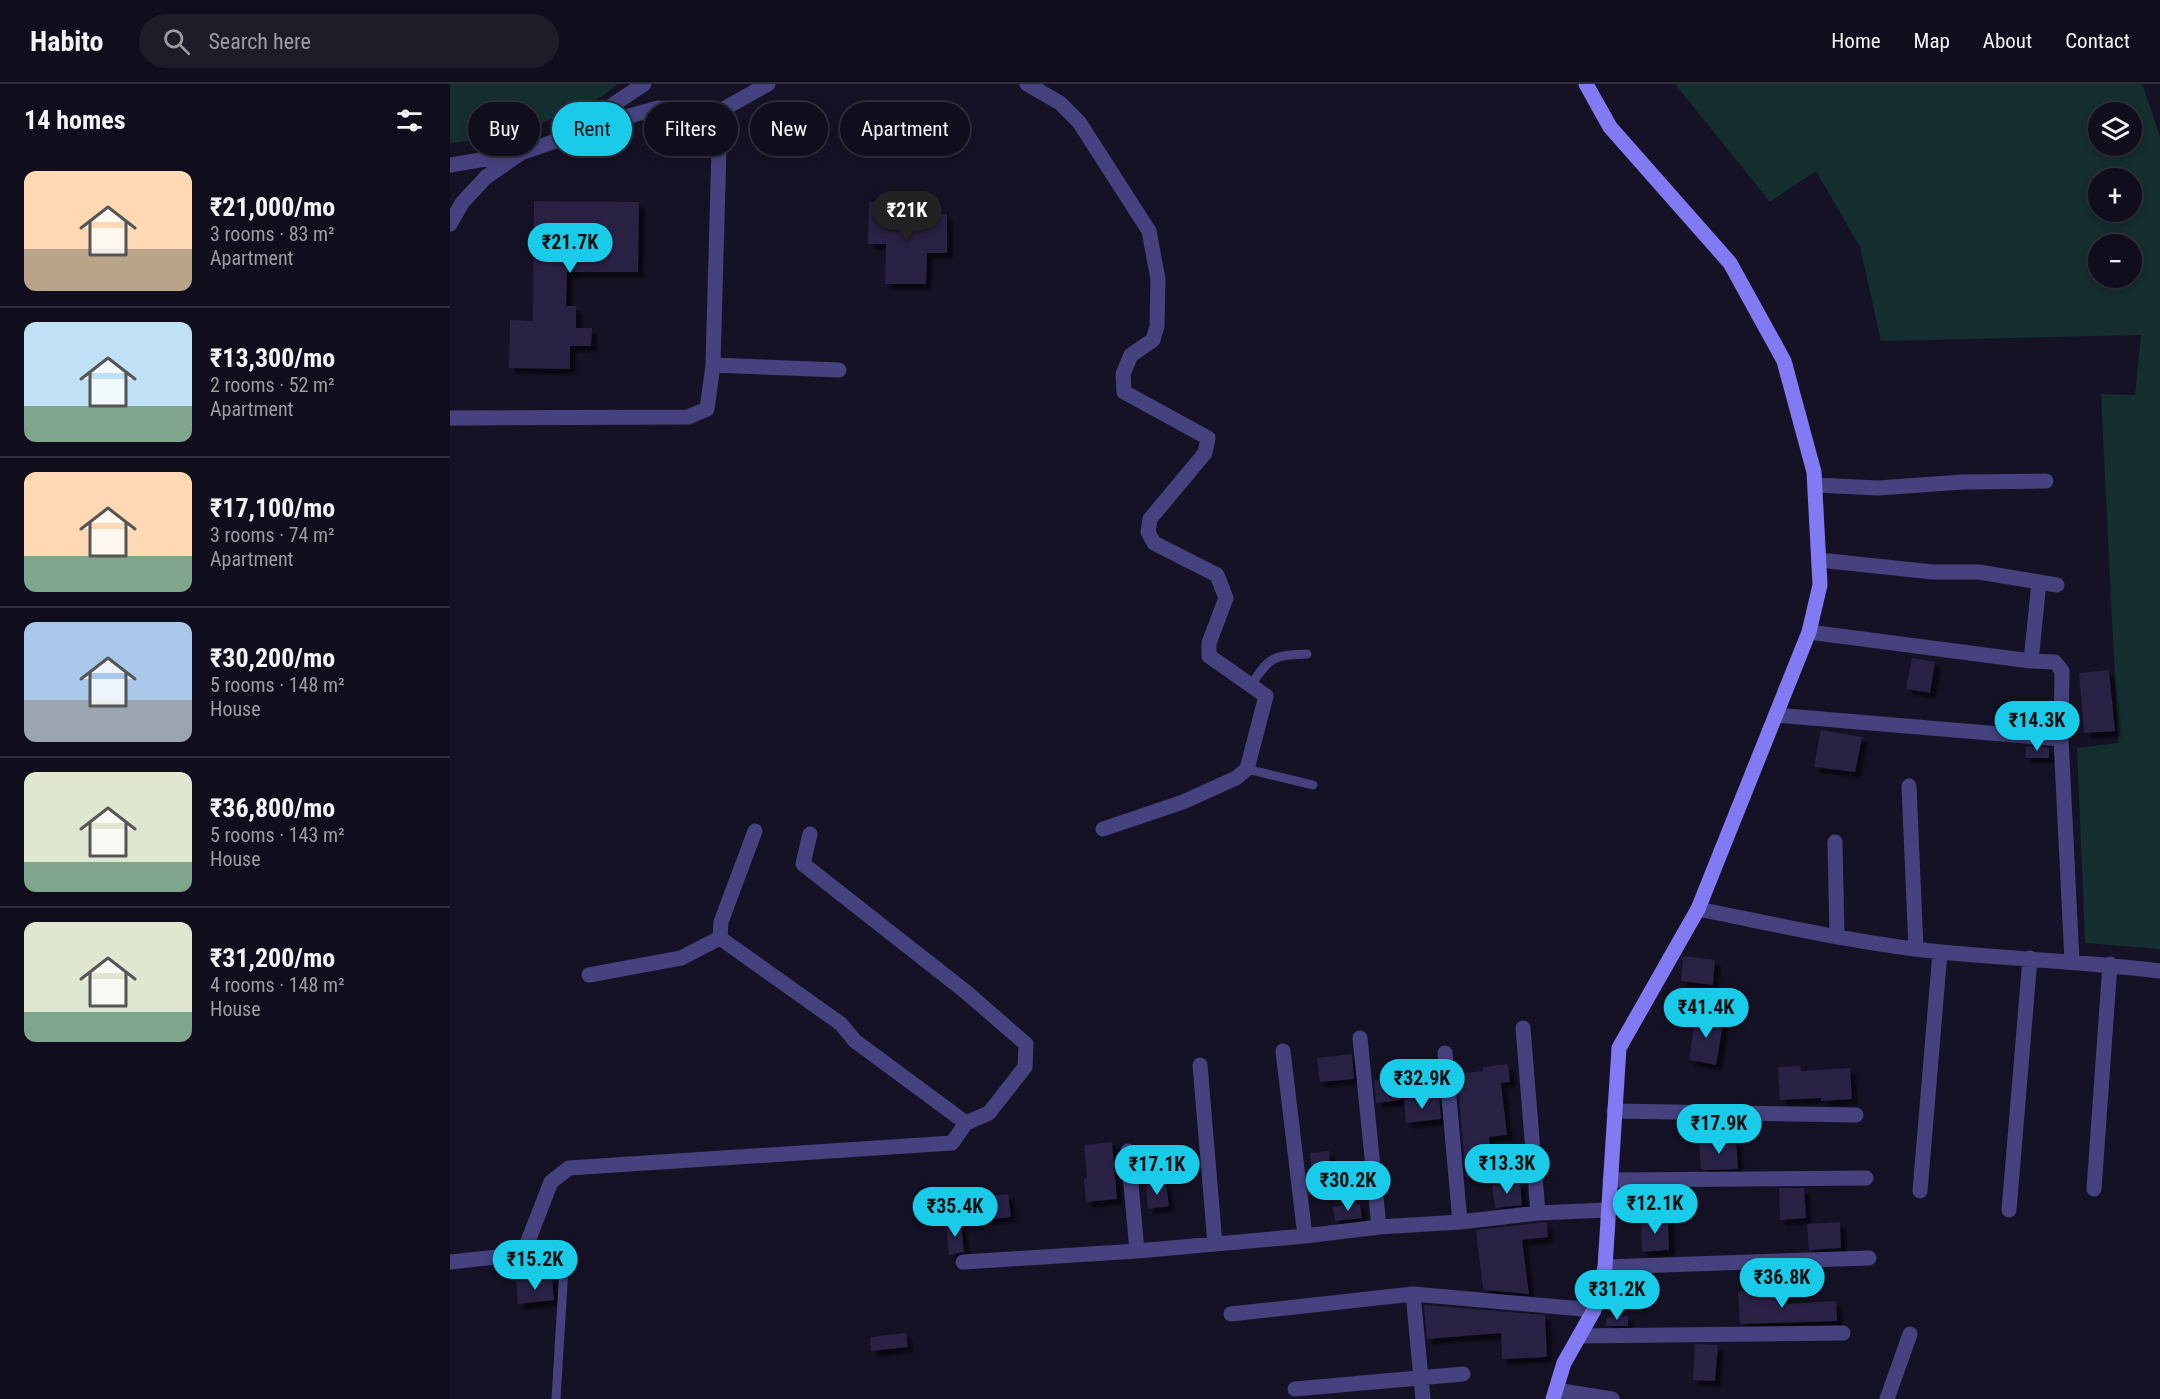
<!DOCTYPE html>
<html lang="en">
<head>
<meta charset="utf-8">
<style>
	body { margin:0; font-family:"Roboto Condensed",sans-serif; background:#1e1c29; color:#f1f3f6; height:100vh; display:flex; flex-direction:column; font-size:22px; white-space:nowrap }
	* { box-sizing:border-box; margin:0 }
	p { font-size:20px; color:#9c9ca3 }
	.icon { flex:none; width:33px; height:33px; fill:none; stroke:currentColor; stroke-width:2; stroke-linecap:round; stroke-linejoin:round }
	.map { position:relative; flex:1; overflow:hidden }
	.panel { display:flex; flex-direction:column; background:#100e1c; width:450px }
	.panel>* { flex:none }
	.top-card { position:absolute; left:18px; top:18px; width:570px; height:54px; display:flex; gap:12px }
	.tools { position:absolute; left:1638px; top:18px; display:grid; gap:12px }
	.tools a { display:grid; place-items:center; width:54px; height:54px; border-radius:50%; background:#100e1c; box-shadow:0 3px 9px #0003,0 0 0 2px #302e3b; font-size:30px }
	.price { position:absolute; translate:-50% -51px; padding:0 14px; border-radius:21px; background:#19cbe8; color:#111; font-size:20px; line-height:39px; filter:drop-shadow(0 2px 3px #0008) }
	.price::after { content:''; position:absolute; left:50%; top:36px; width:18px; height:14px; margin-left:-9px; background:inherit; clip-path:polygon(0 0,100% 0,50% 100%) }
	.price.on { background:#222; color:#fff }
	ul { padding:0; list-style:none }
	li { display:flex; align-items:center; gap:18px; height:150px; padding:0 24px }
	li+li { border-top:2px solid #302e3b }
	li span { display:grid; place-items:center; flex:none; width:168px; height:120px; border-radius:12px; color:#555 }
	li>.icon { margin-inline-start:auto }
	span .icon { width:72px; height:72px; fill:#fffc; stroke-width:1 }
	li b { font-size:26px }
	h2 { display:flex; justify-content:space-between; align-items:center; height:72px; padding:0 24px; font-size:26px }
	.tag { padding:0 21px; border-radius:27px; background:#100e1c; box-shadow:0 3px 9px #0003,0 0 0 2px #302e3b; font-size:21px; line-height:54px }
	.tag.on { background:#19cbe8; color:#111 }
	header { display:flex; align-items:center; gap:36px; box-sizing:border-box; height:84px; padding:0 30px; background:#100e1c; border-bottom:2px solid #302e3b }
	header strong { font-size:28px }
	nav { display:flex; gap:33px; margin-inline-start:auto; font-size:21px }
	.search { width:420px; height:54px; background:#1e1c29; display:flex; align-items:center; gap:15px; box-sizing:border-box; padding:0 21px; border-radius:33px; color:#9c9ca3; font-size:22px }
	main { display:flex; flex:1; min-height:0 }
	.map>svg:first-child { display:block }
	.green { fill:#152e2f; fill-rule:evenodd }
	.building { fill:#292044; filter:url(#shadow) }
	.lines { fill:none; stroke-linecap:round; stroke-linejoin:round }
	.lane { stroke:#46427f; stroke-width:9 }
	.street { stroke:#46427f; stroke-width:15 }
	.secondary { stroke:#827af2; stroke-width:15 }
</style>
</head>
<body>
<header>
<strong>Habito</strong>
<div class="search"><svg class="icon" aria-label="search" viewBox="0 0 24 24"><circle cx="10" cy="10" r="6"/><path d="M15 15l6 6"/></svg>Search here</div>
<nav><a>Home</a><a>Map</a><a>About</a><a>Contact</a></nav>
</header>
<main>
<section class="panel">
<h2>14 homes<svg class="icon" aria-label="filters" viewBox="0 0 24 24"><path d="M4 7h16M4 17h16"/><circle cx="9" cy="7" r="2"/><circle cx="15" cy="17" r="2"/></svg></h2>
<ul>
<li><span style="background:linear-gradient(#ffd9b3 65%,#b9a48a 0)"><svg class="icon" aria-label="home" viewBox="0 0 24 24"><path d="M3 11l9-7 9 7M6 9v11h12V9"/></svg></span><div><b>₹21,000/mo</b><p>3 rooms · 83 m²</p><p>Apartment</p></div></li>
<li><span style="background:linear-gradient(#bfe0f5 70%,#7fa58c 0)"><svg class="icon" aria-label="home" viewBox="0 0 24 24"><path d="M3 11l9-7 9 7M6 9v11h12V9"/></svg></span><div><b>₹13,300/mo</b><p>2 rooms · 52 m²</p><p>Apartment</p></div></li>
<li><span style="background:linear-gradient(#ffd9b3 70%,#7fa58c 0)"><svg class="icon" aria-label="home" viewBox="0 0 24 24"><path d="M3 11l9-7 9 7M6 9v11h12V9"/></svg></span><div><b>₹17,100/mo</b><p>3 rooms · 74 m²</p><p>Apartment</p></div></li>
<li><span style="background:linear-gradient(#a9c7e8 65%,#9aa5b1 0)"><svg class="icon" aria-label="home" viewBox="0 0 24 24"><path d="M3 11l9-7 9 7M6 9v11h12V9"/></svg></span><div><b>₹30,200/mo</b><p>5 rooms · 148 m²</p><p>House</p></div></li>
<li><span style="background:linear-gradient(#dfe7d0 75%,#7fa58c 0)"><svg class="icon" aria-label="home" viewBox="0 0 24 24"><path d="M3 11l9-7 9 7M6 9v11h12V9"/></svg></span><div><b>₹36,800/mo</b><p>5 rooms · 143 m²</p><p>House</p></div></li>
<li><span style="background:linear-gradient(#dfe7d0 75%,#7fa58c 0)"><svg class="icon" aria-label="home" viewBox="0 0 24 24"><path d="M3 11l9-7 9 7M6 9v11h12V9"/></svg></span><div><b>₹31,200/mo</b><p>4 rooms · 148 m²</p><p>House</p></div></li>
</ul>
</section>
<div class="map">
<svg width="1710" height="1315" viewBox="0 0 1710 1315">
	<defs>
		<filter id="shadow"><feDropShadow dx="5.5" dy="5.5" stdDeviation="1.5" flood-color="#0009"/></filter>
	</defs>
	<rect width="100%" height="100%" fill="#161225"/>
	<path class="green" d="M0,0H168L151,13L63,52L0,59Z
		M1225,0H1692L1710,52V865L1635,859L1627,664L1668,659L1651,310L1685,311L1691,251L1431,257L1410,163L1366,87L1320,118ZM1682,28V62H1648V28ZM1682,94V128H1648V94ZM1682,160V194H1648V160Z"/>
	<path class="building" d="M84,117L189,118L188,188H117L116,222H126V244H142L141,262H120V285L59,284L60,236L83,237Z
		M419,118H438V130H497V169H477L476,200H435L436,160H418Z
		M1462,574L1485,578L1480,609L1456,605Z
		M1659,586L1665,647L1634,649L1629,589Z
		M1371,646L1412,653L1405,688L1364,683Z
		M1576,662L1599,664V674H1576Z
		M1233,872L1265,876L1263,901L1231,897Z
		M1246,930L1274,934L1266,981L1239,976Z
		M902,970L904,995L870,998L867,974Z
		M1058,980L1060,998L1051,999L1057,1051L1039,1053L1043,1090L1016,1093L1007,990L1033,987V983Z
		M1350,982L1351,987L1400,984L1402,1015L1371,1017V1014L1330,1016L1328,983Z
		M948,994L951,1016L926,1019L924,996Z
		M989,1012L991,1035L956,1039L954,1016Z
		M1286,1055L1288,1085L1251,1086L1249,1057Z
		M662,1058L667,1115L636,1118L634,1095L637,1094L634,1061Z
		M879,1067L881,1090L862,1091L860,1069Z
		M716,1099L719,1122L698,1125L696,1101Z
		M1070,1099L1072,1121L1045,1124L1042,1102Z
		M1329,1104H1354L1356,1134L1330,1136Z
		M558,1110L561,1133L531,1136L529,1113Z
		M910,1120L912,1134L885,1137L883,1123Z
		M1218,1134L1219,1166L1192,1168L1191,1136Z
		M511,1138L514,1168L499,1171L496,1140Z
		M1097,1138L1098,1153L1072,1156L1079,1210L1033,1206L1026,1146Z
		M1390,1138L1391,1164L1359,1166L1357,1140Z
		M102,1193L104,1216L68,1220L66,1197Z
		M1335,1205L1336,1220L1386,1217L1387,1237L1290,1240L1288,1208Z
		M974,1221L1095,1231L1097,1273L1052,1275L1051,1249L977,1255Z
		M1178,1232V1242H1156V1234Z
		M456,1249L458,1263L421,1267L420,1253Z
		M1245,1260L1268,1261L1265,1297L1243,1296Z"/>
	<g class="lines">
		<path class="lane" d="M801,602C818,573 824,571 857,570
			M797,685L863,701
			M106,1315L114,1184"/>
		<path class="street" d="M577,0L610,19L629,38L699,147L708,195L707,242L703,256L681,271L673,290L674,308L758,354L755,369L700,435L698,448L704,459L767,491L776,514L759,559V572L816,612L797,685L786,694L733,718L653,745
			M131,42L194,0
			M0,81L65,70
			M0,140L12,119L36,93L71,69L172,34L208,24L270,27
			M263,281L389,286
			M0,334L238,333L257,325L263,281L270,27L318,0
			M1365,401L1428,404L1513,398L1596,397
			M1369,476L1483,488H1529L1607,501
			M1359,548L1581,577L1605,578L1612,587L1611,655L1622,877
			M1581,577L1589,498
			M1326,631L1611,655
			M1459,702L1466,865
			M1385,758L1387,853
			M1248,825C1329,841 1409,860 1491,868C1564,875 1637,878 1710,887
			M270,854L391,940L405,957L516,1039
			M270,854L271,838L305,747
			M139,891L231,874L270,854
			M1073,944L1088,1129
			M910,954L929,1143
			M833,967L855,1152
			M995,969L1010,1138
			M750,981L765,1160
			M1164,1027L1406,1031
			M678,1067L687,1167
			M1160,1096L1416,1094
			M1644,1105L1660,880
			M1470,1107L1490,868
			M1559,1126L1580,874
			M0,1178L73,1170L101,1098L119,1084L502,1059L516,1039L539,1029L575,983L576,960L516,908L353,780L360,750
			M513,1178L687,1167L855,1152L929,1143L1010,1138L1088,1129L1158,1126
			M1155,1183L1419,1174
			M963,1210L973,1315
			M781,1230L963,1210L1144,1226
			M1129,1252L1393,1249
			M845,1305L1013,1290
			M1106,1306L1162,1315
			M1437,1315L1460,1250"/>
		<path class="secondary" d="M1103,1315L1114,1279L1144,1226L1155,1183L1169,964L1248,825L1359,548L1370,501L1364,388L1334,277L1280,179L1160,43L1136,0"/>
	</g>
</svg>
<div class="tools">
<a><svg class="icon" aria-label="layers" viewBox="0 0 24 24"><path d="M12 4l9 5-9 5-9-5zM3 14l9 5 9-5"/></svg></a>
<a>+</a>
<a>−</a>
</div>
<b class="price on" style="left:457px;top:158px">₹21K</b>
<b class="price" style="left:120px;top:190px">₹21.7K</b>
<b class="price" style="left:1587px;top:668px">₹14.3K</b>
<b class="price" style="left:1256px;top:955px">₹41.4K</b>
<b class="price" style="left:972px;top:1026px">₹32.9K</b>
<b class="price" style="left:1269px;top:1071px">₹17.9K</b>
<b class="price" style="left:1057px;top:1111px">₹13.3K</b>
<b class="price" style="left:707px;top:1112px">₹17.1K</b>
<b class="price" style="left:898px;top:1128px">₹30.2K</b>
<b class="price" style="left:1205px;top:1151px">₹12.1K</b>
<b class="price" style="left:505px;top:1154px">₹35.4K</b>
<b class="price" style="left:85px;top:1207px">₹15.2K</b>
<b class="price" style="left:1332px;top:1225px">₹36.8K</b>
<b class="price" style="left:1167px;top:1237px">₹31.2K</b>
<div class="top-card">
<a class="tag">Buy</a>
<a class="tag on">Rent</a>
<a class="tag">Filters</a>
<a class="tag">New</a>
<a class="tag">Apartment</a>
</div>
</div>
</main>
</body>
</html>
